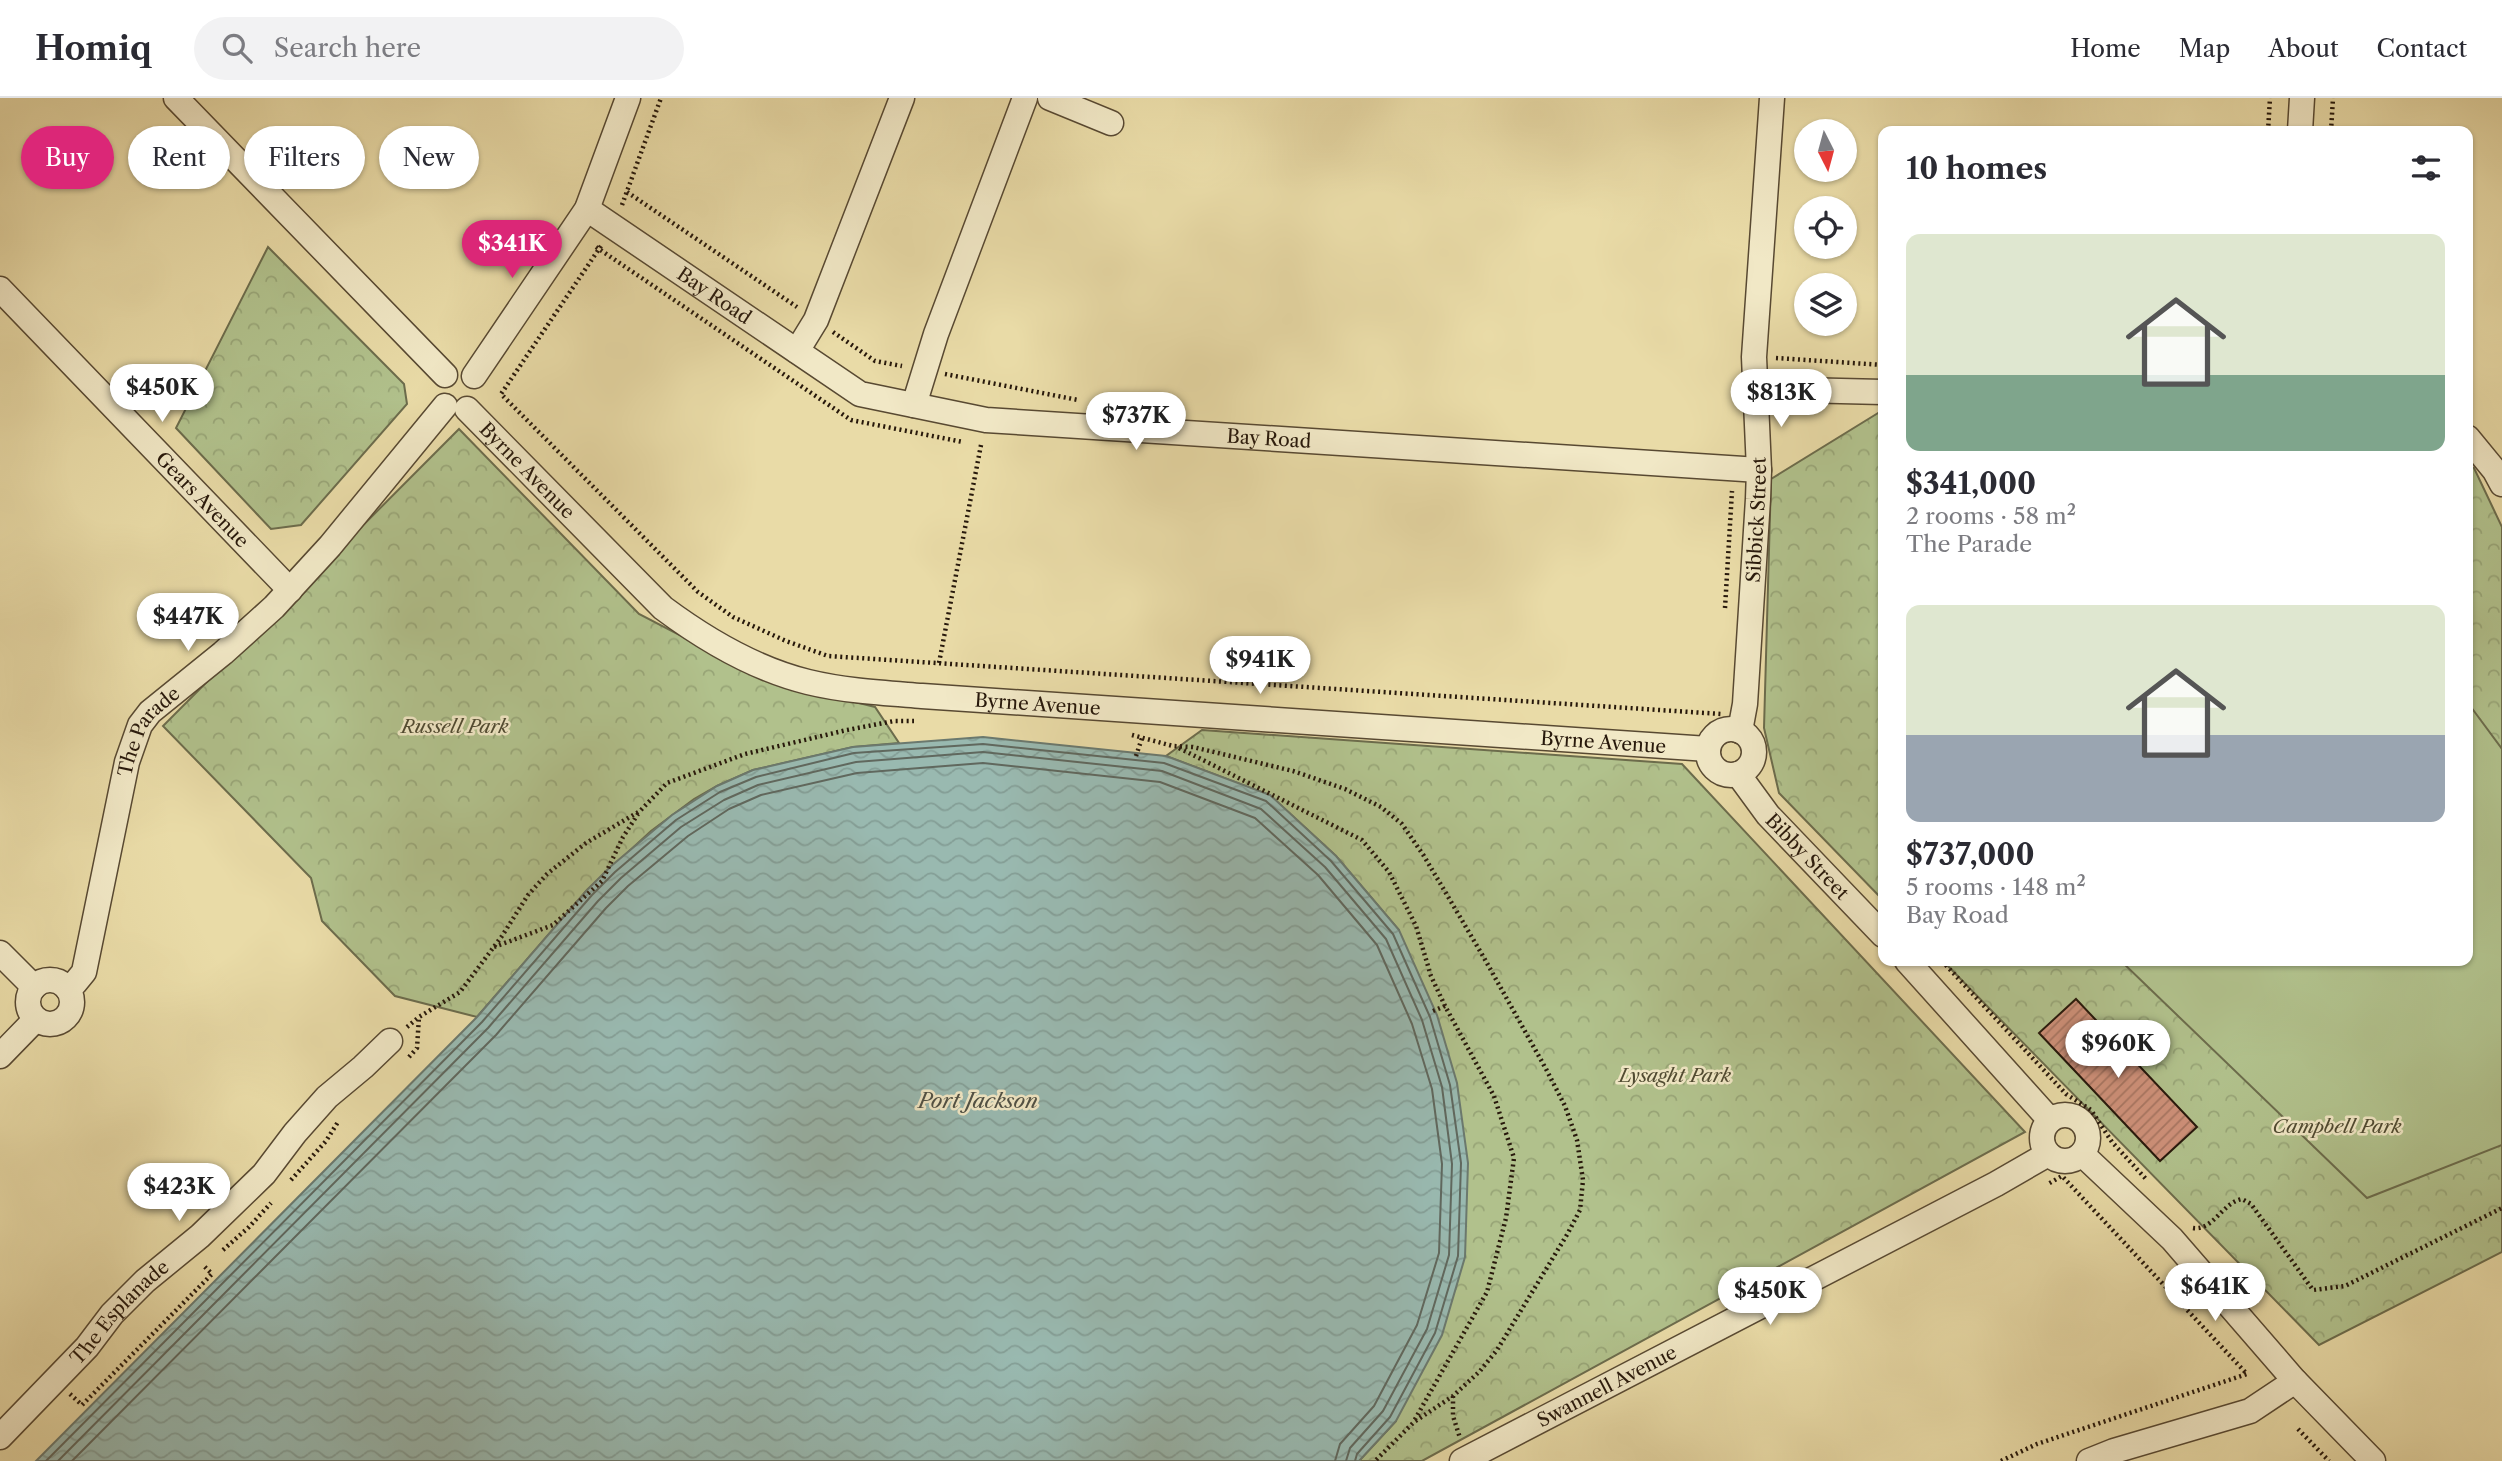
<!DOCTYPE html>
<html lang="en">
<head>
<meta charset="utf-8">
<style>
	body { margin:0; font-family:"Libre Caslon Text",serif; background:#f2f2f3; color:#2b2b33; height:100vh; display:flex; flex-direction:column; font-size:26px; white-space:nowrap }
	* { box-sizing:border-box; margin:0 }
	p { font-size:23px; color:#7c7c81 }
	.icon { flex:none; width:38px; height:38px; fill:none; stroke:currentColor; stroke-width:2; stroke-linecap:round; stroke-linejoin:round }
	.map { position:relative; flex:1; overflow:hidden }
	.side { position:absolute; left:1878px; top:28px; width:595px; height:840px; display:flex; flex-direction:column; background:#fff; border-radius:14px; box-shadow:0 2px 5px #0004 }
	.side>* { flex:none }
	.top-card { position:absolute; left:21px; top:28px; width:665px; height:63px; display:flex; gap:14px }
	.needle { width:46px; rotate:174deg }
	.controls { position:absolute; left:1794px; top:21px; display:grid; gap:14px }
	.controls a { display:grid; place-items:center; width:63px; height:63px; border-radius:50%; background:#fff; box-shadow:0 2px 5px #0004; font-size:35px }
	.price { position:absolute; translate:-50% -60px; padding:0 16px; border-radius:24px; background:#fff; color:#222; font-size:23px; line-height:46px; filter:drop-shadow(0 2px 4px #0008) }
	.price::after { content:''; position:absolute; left:50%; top:42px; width:21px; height:16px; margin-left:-10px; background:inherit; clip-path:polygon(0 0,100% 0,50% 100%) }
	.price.current { background:#db2777; color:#fff }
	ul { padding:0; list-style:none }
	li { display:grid; align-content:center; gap:14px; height:371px; padding:0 28px }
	li span { display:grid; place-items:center; height:217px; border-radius:14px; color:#555 }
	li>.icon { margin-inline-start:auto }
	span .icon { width:126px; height:126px; fill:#fffc; stroke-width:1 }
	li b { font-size:30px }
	h2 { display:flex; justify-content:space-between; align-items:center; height:84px; padding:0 28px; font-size:30px }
	.tag { padding:0 24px; border-radius:32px; background:#fff; box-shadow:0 2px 5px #0004; font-size:24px; line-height:63px }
	.tag.current { background:#db2777; color:#fff }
	header { display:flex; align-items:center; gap:42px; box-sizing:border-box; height:98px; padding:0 35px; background:#fff; border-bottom:2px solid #e1e1e2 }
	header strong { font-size:33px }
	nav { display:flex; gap:38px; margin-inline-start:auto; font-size:24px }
	.search { width:490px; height:63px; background:#f2f2f3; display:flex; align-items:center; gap:18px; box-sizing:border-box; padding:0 24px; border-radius:38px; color:#7c7c81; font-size:26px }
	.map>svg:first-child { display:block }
	.forest { fill:url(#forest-crowns); stroke:#6c6c4c; stroke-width:2 }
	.pitch { fill:#b1c18c; stroke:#6c6c4c; stroke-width:2 }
	.water { fill:url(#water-waves); stroke:#6b796e; stroke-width:2 }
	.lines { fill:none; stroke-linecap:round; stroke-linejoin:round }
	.shore { stroke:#60685e; stroke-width:2 }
	.building { fill:url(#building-hatch); stroke:#27180b; stroke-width:2 }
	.minor-casing { stroke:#584932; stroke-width:27 }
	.path { stroke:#27180b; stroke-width:4.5; stroke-dasharray:2 3.5; stroke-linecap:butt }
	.minor { stroke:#f1e8c6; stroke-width:24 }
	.labels { text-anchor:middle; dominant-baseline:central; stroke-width:5; stroke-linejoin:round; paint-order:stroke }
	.street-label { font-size:19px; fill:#27180b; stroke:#f1e8c6 }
	.park-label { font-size:19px; font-style:italic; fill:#504b32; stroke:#f1e8c6 }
	.water-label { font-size:21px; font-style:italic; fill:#4f5045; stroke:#f1e8c6 }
</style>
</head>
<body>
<header>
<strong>Homiq</strong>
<div class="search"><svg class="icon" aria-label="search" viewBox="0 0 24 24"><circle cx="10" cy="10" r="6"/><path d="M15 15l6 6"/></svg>Search here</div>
<nav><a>Home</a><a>Map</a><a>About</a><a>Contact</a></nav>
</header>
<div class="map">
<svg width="2502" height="1363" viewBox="0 0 2502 1363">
	<defs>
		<pattern id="forest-crowns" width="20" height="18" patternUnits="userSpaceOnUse" patternTransform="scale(1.75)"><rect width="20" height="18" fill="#b1c18c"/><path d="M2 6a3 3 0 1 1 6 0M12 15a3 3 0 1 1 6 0" fill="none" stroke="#98a577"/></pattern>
		<pattern id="water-waves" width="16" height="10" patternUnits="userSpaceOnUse" patternTransform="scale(1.75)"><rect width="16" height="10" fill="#99b9b0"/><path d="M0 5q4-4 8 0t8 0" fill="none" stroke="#849e96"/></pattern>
		<pattern id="building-hatch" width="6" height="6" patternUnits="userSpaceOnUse" patternTransform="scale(1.75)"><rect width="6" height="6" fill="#ce9079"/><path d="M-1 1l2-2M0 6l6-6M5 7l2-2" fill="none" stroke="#a77561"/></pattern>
	</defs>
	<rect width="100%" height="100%" fill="#e9dba7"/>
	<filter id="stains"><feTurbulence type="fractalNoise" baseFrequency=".00286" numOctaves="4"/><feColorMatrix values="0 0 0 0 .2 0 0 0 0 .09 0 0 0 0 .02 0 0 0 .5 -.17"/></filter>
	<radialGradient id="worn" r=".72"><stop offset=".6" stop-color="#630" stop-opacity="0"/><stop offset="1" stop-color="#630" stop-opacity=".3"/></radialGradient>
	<path class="forest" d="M268,149L404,286L407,306L301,427L271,431L176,330Z
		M1883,312V802L1779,695L1764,630L1771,381Z
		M459,331L639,516L764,581L875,609L899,645L853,649L753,672L717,688L694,701L651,733L587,792L477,919L395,898L322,823L311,780L163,628Z
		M2468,367L2474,370L2502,429V1154L2319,1247L1943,863H2468Z
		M1202,632L1682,666L2025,1034L1422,1363H1359L1396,1323L1399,832L1336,758L1270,697L1166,658Z"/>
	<path class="pitch" d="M2468,605L2502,651V1047L2367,1100L2121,863H2468Z"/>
	<path class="water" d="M983,639L1166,658L1270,697L1336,758L1399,832L1437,917L1457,985L1468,1065L1465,1159L1442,1237L1396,1323L1359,1363H36L477,919L587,792L610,769L672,717L717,688L753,672L853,649Z"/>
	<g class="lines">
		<path class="shore" d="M46,1363L482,924L592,797L615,774L676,722L720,694L756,679L854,655L983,646L1164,665L1266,703L1331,763L1393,836L1430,919L1450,987L1461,1065L1458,1158L1435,1235L1390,1319L1357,1356L1355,1363
			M58,1363L488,930L598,803L621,780L681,729L724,702L758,687L856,664L983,654L1162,673L1261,711L1325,769L1386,841L1422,922L1442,989L1452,1066L1449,1157L1427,1231L1383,1313L1350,1350L1346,1363
			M72,1363L496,937L606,810L628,788L688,738L729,711L761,697L857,675L983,665L1160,684L1255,720L1318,777L1377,847L1412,926L1432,991L1442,1066L1439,1155L1417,1227L1374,1308L1340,1346L1335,1363"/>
	</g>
	<path class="building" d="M2076,901L2197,1029L2160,1063L2039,935Z"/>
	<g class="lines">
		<defs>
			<g id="minor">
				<path d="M176,0L445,277"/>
				<path d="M1050,0L1111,25"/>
				<path d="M2300,33L2302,0"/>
				<path id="s1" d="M587,111L860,296L986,322L1759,372"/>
				<path id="s2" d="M0,191L290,492"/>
				<path d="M797,253L816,222L902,0"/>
				<path d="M474,278L587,111L628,0"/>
				<path d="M1756,291L1883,294"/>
				<path d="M914,307L936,236L1025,0"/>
				<path id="s3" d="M467,311L663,510C706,542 755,571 808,584C845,593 884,595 922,598L1708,651"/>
				<path d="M2468,340L2495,373L2502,386"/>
				<circle cx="1731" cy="654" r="23"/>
				<path id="s4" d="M1740,633L1745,606L1758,401L1759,372L1754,259L1772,0"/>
				<path id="s5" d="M1738,676L1768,717L1883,837"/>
				<path d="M0,855L34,889"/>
				<path d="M1907,863L2050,1022"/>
				<circle cx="50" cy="904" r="22"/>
				<path id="s6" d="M67,890L75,885L84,874L127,664L140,627L150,614L223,555L274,509L330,448L445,308"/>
				<path d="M0,958L36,921"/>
				<circle cx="2065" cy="1040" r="23"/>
				<path d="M2082,1056L2172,1141L2295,1283L2373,1363"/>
				<path id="s7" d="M0,1339L87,1249L112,1216L145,1183L200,1138L264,1076L295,1035L327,999L363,969L390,943"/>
				<path id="s8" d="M1462,1363L1996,1086L2048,1056"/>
				<path d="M2089,1363L2114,1353L2250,1313L2295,1283"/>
			</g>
		</defs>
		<use href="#minor" class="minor-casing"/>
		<path class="path" d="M2268,33L2270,0
			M2331,33L2333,0
			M627,94L797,209
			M622,107L661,0
			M601,148L501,296L698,494L733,519L786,543L828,558L1721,616
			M596,149L851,322L963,344
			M833,234L875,263L902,268
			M1776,260L1883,267
			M945,276L1078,302
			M1725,510L1732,393
			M939,565L981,347
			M1132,637L1173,648L1193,649L1293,673L1345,691L1381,709L1402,726L1424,758L1483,858L1546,971L1565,1008L1577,1042L1583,1082L1580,1112L1568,1135L1497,1252L1480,1273L1453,1298L1414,1324L1375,1363
			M1179,650L1362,742L1389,774L1416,828L1431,878L1445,908L1494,998L1514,1060L1506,1120L1487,1194L1414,1323
			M1136,658L1142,640
			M494,849L553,827L602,783L623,739L638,716
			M1942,863L2066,996L2091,1012L2112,1044L2146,1081
			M1433,913L1445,908
			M407,929L419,919L460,894L502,838L528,797L547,776L586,745L640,713L667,685L745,656L847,632L894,623H914
			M409,959L417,950L419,919
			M291,1082L326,1043L338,1024
			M2193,1130C2213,1133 2223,1104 2242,1101L2251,1106L2313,1192L2345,1188L2502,1110
			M223,1152L249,1129L271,1105
			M70,1296L82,1307L212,1176L204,1168
			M1453,1298V1318L1460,1340
			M2298,1331L2329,1363
			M2001,1363L2037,1346L2247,1276L2062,1078L2048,1086"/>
		<use href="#minor" class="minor"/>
	</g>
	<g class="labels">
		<g class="street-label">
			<text stroke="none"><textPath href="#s1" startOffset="154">Bay Road</textPath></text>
			<text stroke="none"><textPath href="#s1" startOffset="742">Bay Road</textPath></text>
			<text stroke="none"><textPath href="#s3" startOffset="86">Byrne Avenue</textPath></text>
			<text stroke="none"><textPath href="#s2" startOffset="292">Gears Avenue</textPath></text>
			<text stroke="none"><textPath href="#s4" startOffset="212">Sibbick Street</textPath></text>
			<text stroke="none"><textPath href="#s3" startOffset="674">Byrne Avenue</textPath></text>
			<text stroke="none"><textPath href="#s6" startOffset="276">The Parade</textPath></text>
			<text stroke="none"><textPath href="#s3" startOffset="1241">Byrne Avenue</textPath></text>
			<text stroke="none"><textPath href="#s5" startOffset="108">Bibby Street</textPath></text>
			<text stroke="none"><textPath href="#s7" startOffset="173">The Esplanade</textPath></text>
			<text stroke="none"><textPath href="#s8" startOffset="163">Swannell Avenue</textPath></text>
		</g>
		<g class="park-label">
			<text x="455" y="628">Russell Park</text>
			<text x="1675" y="977">Lysaght Park</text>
			<text x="2337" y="1028">Campbell Park</text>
		</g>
		<g class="water-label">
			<text x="978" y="1002">Port Jackson</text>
		</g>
	</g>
	<rect width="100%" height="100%" filter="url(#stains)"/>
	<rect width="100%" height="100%" fill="url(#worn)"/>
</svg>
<div class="controls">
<a><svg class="needle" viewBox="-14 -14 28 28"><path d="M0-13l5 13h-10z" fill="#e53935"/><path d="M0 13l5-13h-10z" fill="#7c7c81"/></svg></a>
<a><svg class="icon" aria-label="locate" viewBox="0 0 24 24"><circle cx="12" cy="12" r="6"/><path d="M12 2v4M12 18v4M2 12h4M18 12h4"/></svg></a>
<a><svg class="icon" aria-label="layers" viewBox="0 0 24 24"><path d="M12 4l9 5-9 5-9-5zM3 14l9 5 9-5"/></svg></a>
</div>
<b class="price current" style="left:512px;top:182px">$341K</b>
<b class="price" style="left:162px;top:326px">$450K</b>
<b class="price" style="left:1781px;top:331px">$813K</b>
<b class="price" style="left:1136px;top:354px">$737K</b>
<b class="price" style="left:188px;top:555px">$447K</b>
<b class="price" style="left:1260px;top:598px">$941K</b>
<b class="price" style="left:2118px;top:982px">$960K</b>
<b class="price" style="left:179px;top:1125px">$423K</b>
<b class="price" style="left:2215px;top:1225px">$641K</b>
<b class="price" style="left:1770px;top:1229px">$450K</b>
<div class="top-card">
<a class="tag current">Buy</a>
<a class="tag">Rent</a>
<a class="tag">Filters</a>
<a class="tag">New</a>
</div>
<section class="side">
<h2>10 homes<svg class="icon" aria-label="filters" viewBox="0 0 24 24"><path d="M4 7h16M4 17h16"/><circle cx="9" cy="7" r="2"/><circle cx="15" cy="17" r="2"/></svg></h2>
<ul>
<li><span style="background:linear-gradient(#dfe7d0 65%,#7fa58c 0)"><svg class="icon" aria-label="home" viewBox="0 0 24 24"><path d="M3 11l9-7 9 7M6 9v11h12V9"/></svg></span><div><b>$341,000</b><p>2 rooms · 58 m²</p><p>The Parade</p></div></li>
<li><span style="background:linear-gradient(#dfe7d0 60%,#9aa5b1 0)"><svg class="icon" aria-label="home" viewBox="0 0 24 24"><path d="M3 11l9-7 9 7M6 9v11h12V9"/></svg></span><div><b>$737,000</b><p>5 rooms · 148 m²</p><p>Bay Road</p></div></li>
</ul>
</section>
</div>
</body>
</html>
